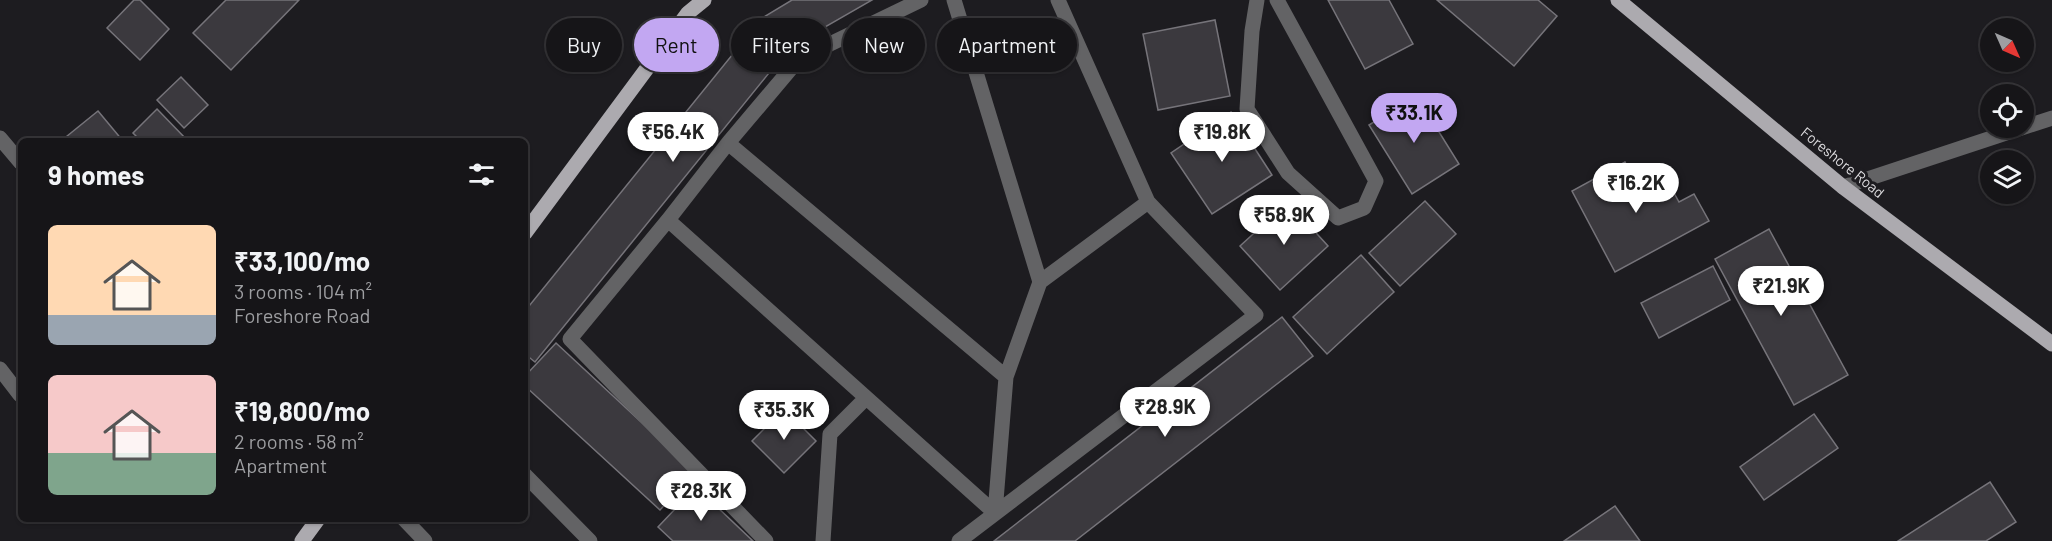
<!DOCTYPE html>
<html lang="en">
<head>
<meta charset="utf-8">
<style>
	body { margin:0; font-family:Barlow,sans-serif; background:#232225; color:#f1f3f6; height:100vh; display:flex; flex-direction:column; font-size:22px; white-space:nowrap }
	* { box-sizing:border-box; margin:0 }
	p { font-size:20px; color:#9e9fa2 }
	.icon { flex:none; width:33px; height:33px; fill:none; stroke:currentColor; stroke-width:2; stroke-linecap:round; stroke-linejoin:round }
	.map { position:relative; flex:1; overflow:hidden }
	.panel { position:absolute; left:18px; top:138px; width:510px; height:384px; display:flex; flex-direction:column; background:#161518; border-radius:9px; box-shadow:0 2px 4px #0004,0 0 0 2px #353437 }
	.panel>* { flex:none }
	.guide { position:absolute; left:546px; top:18px; width:570px; height:54px; display:flex; gap:12px }
	.needle { width:39px; rotate:135deg }
	.controls { position:absolute; left:1980px; top:18px; display:grid; gap:12px }
	.controls a { display:grid; place-items:center; width:54px; height:54px; border-radius:50%; background:#161518; box-shadow:0 2px 4px #0004,0 0 0 2px #353437; font-size:30px }
	.price { position:absolute; translate:-50% -51px; padding:0 14px; border-radius:21px; background:#fff; color:#222; font-size:20px; line-height:39px; filter:drop-shadow(0 2px 3px #0008) }
	.price::after { content:''; position:absolute; left:50%; top:36px; width:18px; height:14px; margin-left:-9px; background:inherit; clip-path:polygon(0 0,100% 0,50% 100%) }
	.price.on { background:#c2a7f2; color:#111 }
	ul { padding:0; list-style:none }
	li { display:flex; align-items:center; gap:18px; height:150px; padding:0 30px }
	li span { display:grid; place-items:center; flex:none; width:168px; height:120px; border-radius:9px; color:#555 }
	li>.icon { margin-inline-start:auto }
	span .icon { width:72px; height:72px; fill:#fffc; stroke-width:1 }
	li b { font-size:26px }
	h2 { display:flex; justify-content:space-between; align-items:center; height:72px; padding:0 30px; font-size:26px }
	.chip { padding:0 21px; border-radius:27px; background:#161518; box-shadow:0 2px 4px #0004,0 0 0 2px #353437; font-size:21px; line-height:54px }
	.chip.on { background:#c2a7f2; color:#111 }
	.map>svg:first-child { display:block }
	.building { fill:#3b393e; stroke:#76747a; stroke-width:1.5 }
	.lines { fill:none; stroke-linecap:round; stroke-linejoin:round }
	.minor { stroke:#636365; stroke-width:15 }
	.major { stroke:#acaaaf; stroke-width:15 }
	.labels { text-anchor:middle; dominant-baseline:central; stroke-width:6; stroke-linejoin:round; paint-order:stroke }
	.street-label { font-size:15px; fill:#dddcdf; stroke:#1d1c20 }
</style>
</head>
<body>
<div class="map">
<svg width="2052" height="541" viewBox="0 0 2052 541">
	<rect width="100%" height="100%" fill="#1d1c20"/>
	<path class="building" d="M134,0H140L169,29L140,60L107,28Z
		M226,0H299L231,70L193,33Z
		M792,0H872L790,47L535,362L525,354V311L762,18Z
		M1328,0H1389L1413,44L1365,69Z
		M1437,0H1538L1557,16L1514,66Z
		M1215,20L1230,96L1158,110L1143,34Z
		M181,77L208,105L184,128L157,100Z
		M1416,95L1459,164L1412,194L1369,125Z
		M157,109L188,141H141L133,133Z
		M98,111L123,141H61Z
		M1231,112L1272,175L1212,214L1171,153Z
		M1625,162L1638,185L1662,171L1679,202L1694,194L1709,221L1615,272L1572,191Z
		M1425,201L1456,234L1400,286L1369,253Z
		M1288,202L1328,246L1280,290L1240,246Z
		M1769,229L1848,375L1794,405L1715,259Z
		M1361,255L1394,292L1327,354L1293,317Z
		M1713,266L1730,300L1659,338L1641,303Z
		M1282,317L1313,356L1075,541H994Z
		M556,343L695,472L660,510L525,386V376Z
		M784,409L816,441L784,473L752,441Z
		M1814,414L1838,448L1764,500L1740,467Z
		M1990,482L2016,522L1986,541H1898Z
		M696,487L753,541H673L658,527Z
		M1615,506L1640,541H1564Z"/>
	<g class="lines">
		<path class="minor" d="M954,0L1040,282L1006,377L995,513
			M1257,0L1252,31L1247,109L1288,173L1338,218L1364,208L1376,181L1277,0
			M0,138L21,163
			M728,143L1006,377
			M1843,187L2052,118
			M668,220L995,513
			M1040,282L1148,202
			M0,369L20,395
			M525,475L590,541
			M404,519L425,541
			M766,541L570,339L668,220L728,143L799,59L921,0
			M823,541L830,434L866,398
			M959,541L1256,315L1148,202L1058,0"/>
		<path class="major" d="M1618,0L1843,187L2052,344
			M525,233L688,13L704,0
			M302,541L318,519"/>
	</g>
	<g class="labels">
		<g class="street-label">
			<text transform="translate(1843 162) rotate(39)">Foreshore Road</text>
		</g>
	</g>
</svg>
<div class="controls">
<a><svg class="needle" viewBox="-14 -14 28 28"><path d="M0-13l5 13h-10z" fill="#e53935"/><path d="M0 13l5-13h-10z" fill="#9e9fa2"/></svg></a>
<a><svg class="icon" aria-label="locate" viewBox="0 0 24 24"><circle cx="12" cy="12" r="6"/><path d="M12 2v4M12 18v4M2 12h4M18 12h4"/></svg></a>
<a><svg class="icon" aria-label="layers" viewBox="0 0 24 24"><path d="M12 4l9 5-9 5-9-5zM3 14l9 5 9-5"/></svg></a>
</div>
<b class="price on" style="left:1414px;top:144px">₹33.1K</b>
<b class="price" style="left:673px;top:163px">₹56.4K</b>
<b class="price" style="left:1222px;top:163px">₹19.8K</b>
<b class="price" style="left:1636px;top:214px">₹16.2K</b>
<b class="price" style="left:1284px;top:246px">₹58.9K</b>
<b class="price" style="left:1781px;top:317px">₹21.9K</b>
<b class="price" style="left:1165px;top:438px">₹28.9K</b>
<b class="price" style="left:784px;top:441px">₹35.3K</b>
<b class="price" style="left:701px;top:522px">₹28.3K</b>
<div class="guide">
<a class="chip">Buy</a>
<a class="chip on">Rent</a>
<a class="chip">Filters</a>
<a class="chip">New</a>
<a class="chip">Apartment</a>
</div>
<section class="panel">
<h2>9 homes<svg class="icon" aria-label="filters" viewBox="0 0 24 24"><path d="M4 7h16M4 17h16"/><circle cx="9" cy="7" r="2"/><circle cx="15" cy="17" r="2"/></svg></h2>
<ul>
<li><span style="background:linear-gradient(#ffd9b3 75%,#9aa5b1 0)"><svg class="icon" aria-label="home" viewBox="0 0 24 24"><path d="M3 11l9-7 9 7M6 9v11h12V9"/></svg></span><div><b>₹33,100/mo</b><p>3 rooms · 104 m²</p><p>Foreshore Road</p></div></li>
<li><span style="background:linear-gradient(#f6c9c9 65%,#7fa58c 0)"><svg class="icon" aria-label="home" viewBox="0 0 24 24"><path d="M3 11l9-7 9 7M6 9v11h12V9"/></svg></span><div><b>₹19,800/mo</b><p>2 rooms · 58 m²</p><p>Apartment</p></div></li>
</ul>
</section>
</div>
</body>
</html>
